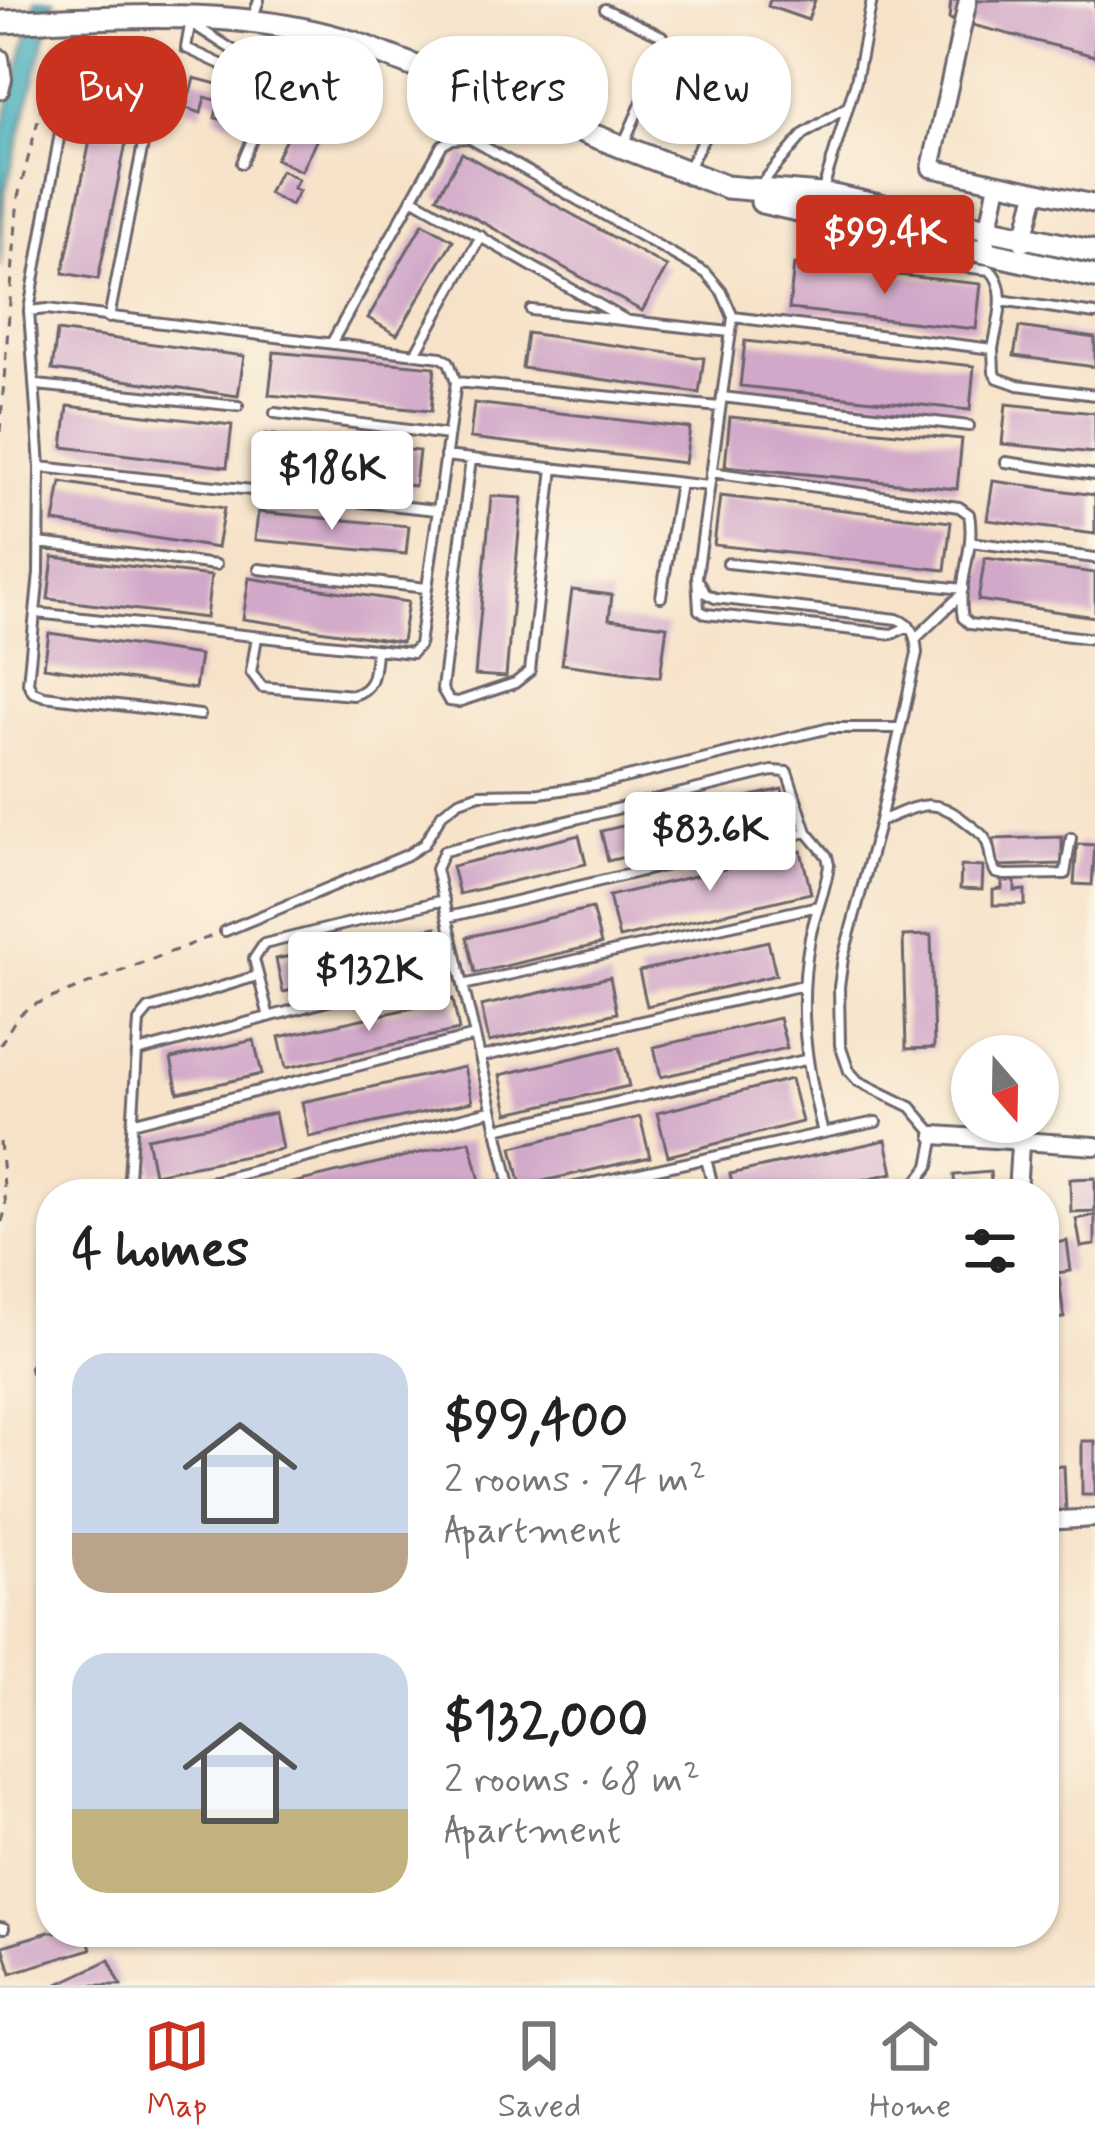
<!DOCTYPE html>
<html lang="en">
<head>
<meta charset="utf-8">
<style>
	body { margin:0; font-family:Mynerve,sans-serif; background:#f6f6f6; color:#222; height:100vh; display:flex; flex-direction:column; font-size:45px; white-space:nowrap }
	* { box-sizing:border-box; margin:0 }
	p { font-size:39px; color:#767676 }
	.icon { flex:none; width:66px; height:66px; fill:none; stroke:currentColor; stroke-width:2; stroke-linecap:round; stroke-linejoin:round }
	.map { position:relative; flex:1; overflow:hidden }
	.details { position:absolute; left:36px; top:1179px; width:1023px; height:768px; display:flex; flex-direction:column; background:#fff; border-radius:48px; box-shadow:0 3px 9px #0004 }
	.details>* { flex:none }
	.top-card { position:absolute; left:36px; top:36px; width:1023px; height:108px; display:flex; gap:24px }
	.needle { width:78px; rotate:160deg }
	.controls { position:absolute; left:951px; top:1035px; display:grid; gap:24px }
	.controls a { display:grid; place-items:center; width:108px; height:108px; border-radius:50%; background:#fff; box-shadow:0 3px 9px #0004; font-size:60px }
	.price { position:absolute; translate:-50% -102px; padding:0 27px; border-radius:12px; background:#fff; color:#222; font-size:39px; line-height:78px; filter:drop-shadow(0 3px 6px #0008) }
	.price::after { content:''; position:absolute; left:50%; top:72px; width:36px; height:27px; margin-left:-18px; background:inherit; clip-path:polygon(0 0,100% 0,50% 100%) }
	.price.on { background:#c8321e; color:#fff }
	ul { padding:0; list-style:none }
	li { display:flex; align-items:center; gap:36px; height:300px; padding:0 36px }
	li span { display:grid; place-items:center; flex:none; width:336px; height:240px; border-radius:36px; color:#555 }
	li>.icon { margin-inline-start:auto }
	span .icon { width:144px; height:144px; fill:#fffc; stroke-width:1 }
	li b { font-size:51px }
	h2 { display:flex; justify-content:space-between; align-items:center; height:144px; padding:0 36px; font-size:51px }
	.pill { padding:0 42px; border-radius:48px; background:#fff; box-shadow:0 3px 9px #0004; font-size:42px; line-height:108px }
	.pill.on { background:#c8321e; color:#fff }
	.tab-bar { display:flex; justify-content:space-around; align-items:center; height:168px; border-top:3px solid #e0e0e0; background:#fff; font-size:33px; color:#767676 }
	.tab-bar a { display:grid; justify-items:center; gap:6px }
	.tab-bar .on { color:#c8321e }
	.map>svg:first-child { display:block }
	.water { fill:#3baab9; stroke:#2e667a; stroke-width:3 }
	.building { fill:#d1a8c9 }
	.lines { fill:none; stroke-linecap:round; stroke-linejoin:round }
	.service-casing { stroke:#6c656c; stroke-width:14 }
	.minor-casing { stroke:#6c656c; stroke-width:22 }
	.tertiary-casing { stroke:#6c656c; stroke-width:27 }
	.path { stroke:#6c656c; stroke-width:3; stroke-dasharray:9 9; stroke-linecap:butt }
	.service { stroke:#fff; stroke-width:8 }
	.minor { stroke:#fff; stroke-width:16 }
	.tertiary { stroke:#fff; stroke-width:21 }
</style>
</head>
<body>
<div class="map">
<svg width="1095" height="1985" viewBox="0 0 1095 1985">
	<rect width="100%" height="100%" fill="#fcf5e5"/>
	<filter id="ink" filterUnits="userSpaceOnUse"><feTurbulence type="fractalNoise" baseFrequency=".00833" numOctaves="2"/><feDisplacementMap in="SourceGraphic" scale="24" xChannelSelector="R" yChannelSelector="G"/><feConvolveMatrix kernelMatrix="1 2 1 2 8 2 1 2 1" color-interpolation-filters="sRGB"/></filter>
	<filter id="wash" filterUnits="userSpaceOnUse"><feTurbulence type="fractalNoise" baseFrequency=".004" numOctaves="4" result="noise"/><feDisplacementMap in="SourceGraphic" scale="48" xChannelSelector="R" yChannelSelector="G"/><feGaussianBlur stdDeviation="2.7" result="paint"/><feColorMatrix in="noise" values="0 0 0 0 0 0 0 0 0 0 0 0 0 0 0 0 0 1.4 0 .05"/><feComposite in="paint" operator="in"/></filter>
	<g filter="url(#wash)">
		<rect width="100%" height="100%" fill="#f6e2c8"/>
		<path class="water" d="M36,0H55L4,196L0,268V137Z"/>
		<g id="blocks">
			<path class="building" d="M770,0H815L808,20L768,6Z
				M951,0H1095V56L949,19Z
				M194,78L248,92L246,97L254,99L247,126L215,118L219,101L205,97L201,113L186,108Z
				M294,122L321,131L301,171L276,159Z
				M92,131L127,138L98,279L63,273Z
				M462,153L667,267L642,311L437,197Z
				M281,170L298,179L293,188L299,191L291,205L268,193Z
				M423,223L453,240L397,335L368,318Z
				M794,264L981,284L976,329L789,309Z
				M1019,327L1095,338V367L1014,356Z
				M57,331L244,356L238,396L52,370Z
				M527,333L704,358L699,393L522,368Z
				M745,341L974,366L970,410L740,386Z
				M274,352L435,367L431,411L269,395Z
				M474,403L690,428L685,463L470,438Z
				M1006,404L1095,413V453L1002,444Z
				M68,406L232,425L227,467L63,447Z
				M730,417L962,439L957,489L725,466Z
				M265,434L419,451L415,486L260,468Z
				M993,481L1095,495V534L987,520Z
				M61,482L224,508L217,548L54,522Z
				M491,496L522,498L506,677L475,675Z
				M720,496L951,522L945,570L714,545Z
				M258,512L409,526L406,554L255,540Z
				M53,557L211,576L206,618L48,599Z
				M985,558L1095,573V617L978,600Z
				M249,578L408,602L402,642L243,619Z
				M572,590L612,595L609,619L667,626L660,677L562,664Z
				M49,633L200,655L195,689L44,667Z
				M782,789L789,818L608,861L601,831Z
				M579,835L586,864L459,894L452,866Z
				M1062,837V864L995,866L994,839Z
				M1077,844L1095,845L1092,885L1074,884Z
				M801,851L811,893L619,938L609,896Z
				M961,866L983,867L982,890L960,889Z
				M1002,881H1015V891L1025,890V905H993V890L1002,889Z
				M592,908L601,944L475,973L467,937Z
				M436,927L442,959L283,992L276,959Z
				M931,935L934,1048L906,1049L903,936Z
				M768,941L776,975L647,1006L639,971Z
				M610,977L617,1013L489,1042L481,1006Z
				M453,999L459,1030L286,1068L279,1037Z
				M779,1018L787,1048L661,1077L654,1047Z
				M254,1040L262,1074L178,1093L171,1059Z
				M620,1047L629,1086L508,1113L500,1075Z
				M464,1067L472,1102L309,1137L302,1102Z
				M791,1079L802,1122L668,1156L657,1113Z
				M275,1113L282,1149L154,1174L147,1138Z
				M640,1117L650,1157L521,1186L512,1147Z
				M886,1140L893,1173L796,1194H734L730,1174Z
				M470,1141L481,1185L444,1194H286L284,1185Z
				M990,1172L992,1191L955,1194L954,1175Z
				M1095,1178V1211L1071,1212L1070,1179Z
				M1095,1215V1245L1081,1247L1076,1219Z
				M1067,1241L1071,1271L1048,1274L1044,1245Z
				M1059,1278L1064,1318L1044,1320V1280Z
				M1044,1352H1051L1050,1394H1044Z
				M1082,1441H1095V1495H1082Z
				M1064,1466L1066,1513L1044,1515V1467Z
				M49,1932H86L91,1949L11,1973L3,1946Z
				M109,1960L121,1985H56Z"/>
		</g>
	</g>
	<g filter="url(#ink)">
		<use href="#blocks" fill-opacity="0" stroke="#6c656c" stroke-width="3"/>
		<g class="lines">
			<defs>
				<path id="service" d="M605,9L662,36L666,47L623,145
					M253,17L259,0
					M191,23L278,79L242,163
					M190,25L186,48L238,72L269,75
					M278,79L292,32
					M687,170L751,49
					M761,184L804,134L847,107
					M822,193L856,81L872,0
					M412,198L626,320
					M813,250L990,270C1010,289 997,324 993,349
					M1001,300L1095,314
					M29,310L62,121C80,103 129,112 146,129L109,318
					M531,310L730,332
					M733,317L993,349L994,372L998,378L1018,385L1095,395
					M332,342L442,145L452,139L469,138L706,273L722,292L733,317L697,576L699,610L706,614L892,634L909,626
					M415,354L481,236
					M456,382L720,407
					M37,385L238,406
					M722,397L969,426
					M275,413L448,435
					M445,456L709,486
					M471,459L442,689L449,701L458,702L515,683L530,671L553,468
					M1006,462L1095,475
					M40,467L436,510
					M711,472L959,507L969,514C976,549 956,584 963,618L970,624L1095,639
					M970,542L1095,558
					M39,543L216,565
					M728,563L963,589
					M259,569L426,588
					M700,583L705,593L715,598L897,619C913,625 916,637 917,653L880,821L843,958L839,987L840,1045L849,1071L858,1081L911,1107L935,1135L929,1166L908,1194
					M661,597L680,483
					M36,613L412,653L419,645L456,382L449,362L441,357L47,309L29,311L40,467L39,573L28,683L33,692L44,696L200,715
					M257,637L251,672L262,687L353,695C375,689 374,672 376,651
					M916,638L961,595
					M880,821C913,809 929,794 961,818C968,824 978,830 984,837C992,847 988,861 996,873L1005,875L1065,874L1071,838
					M448,917L807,832
					M225,931L407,855L424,844L442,814L459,801L480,794L540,793L595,785L830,728H900
					M463,985L818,906
					M269,1017L254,959L264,944L444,900
					M137,1052L139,1021L149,1009L257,976
					M480,1057L804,985
					M132,1123L475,1036
					M496,1129L805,1060
					M823,1133L876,1122
					M706,1159L715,1194
					M128,1194L137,1052L459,966
					M163,1194L490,1111
					M479,1194L509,1183
					M512,1194L436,869L444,851L772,771L787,772L807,832L827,856L829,865C826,889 815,913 810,938C797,1008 806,1065 823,1133L543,1194
					M35,1368L51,1375
					M0,1927L4,1928"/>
				<path id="minor" d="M968,0L931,168L1095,204
					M0,58L3,79L0,90
					M1023,243L1036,192
					M984,252L998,183
					M935,1135L1095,1146
					M1017,1194L1020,1144
					M1044,1521L1095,1518"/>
				<path id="tertiary" d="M0,22C119,17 241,6 355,43L726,187L833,196L1095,252
					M762,202L1095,277"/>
			</defs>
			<use href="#service" class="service-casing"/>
			<use href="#minor" class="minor-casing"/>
			<use href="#tertiary" class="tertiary-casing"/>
			<path class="path" d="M0,432L18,197L59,40
				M0,1045L17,1017L31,1006L212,936
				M0,1142L6,1208L0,1228"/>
			<use href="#service" class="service"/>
			<use href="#minor" class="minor"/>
			<use href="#tertiary" class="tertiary"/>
		</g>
	</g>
</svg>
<div class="controls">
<a><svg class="needle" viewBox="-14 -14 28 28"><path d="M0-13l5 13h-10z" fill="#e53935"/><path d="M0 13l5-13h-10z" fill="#767676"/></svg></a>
</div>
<b class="price on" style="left:885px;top:297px">$99.4K</b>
<b class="price" style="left:332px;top:533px">$186K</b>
<b class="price" style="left:710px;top:894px">$83.6K</b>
<b class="price" style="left:369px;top:1034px">$132K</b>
<div class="top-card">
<a class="pill on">Buy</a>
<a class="pill">Rent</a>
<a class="pill">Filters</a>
<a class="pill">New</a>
</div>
<section class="details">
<h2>4 homes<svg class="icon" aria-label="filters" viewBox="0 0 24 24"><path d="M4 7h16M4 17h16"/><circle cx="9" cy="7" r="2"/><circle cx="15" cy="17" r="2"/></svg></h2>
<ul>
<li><span style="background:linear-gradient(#c9d6e8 75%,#b9a48a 0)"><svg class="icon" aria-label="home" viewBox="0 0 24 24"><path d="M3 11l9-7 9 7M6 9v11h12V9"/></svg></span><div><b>$99,400</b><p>2 rooms · 74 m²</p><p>Apartment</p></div></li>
<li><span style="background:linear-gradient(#c9d6e8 65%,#c2b280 0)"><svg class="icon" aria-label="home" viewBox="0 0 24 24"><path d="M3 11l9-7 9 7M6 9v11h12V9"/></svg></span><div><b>$132,000</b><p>2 rooms · 68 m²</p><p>Apartment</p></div></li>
</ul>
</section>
</div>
<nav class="tab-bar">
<a class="on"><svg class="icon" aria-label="map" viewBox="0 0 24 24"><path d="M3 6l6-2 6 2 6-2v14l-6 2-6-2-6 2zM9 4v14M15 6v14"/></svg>Map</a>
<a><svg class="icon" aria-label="saved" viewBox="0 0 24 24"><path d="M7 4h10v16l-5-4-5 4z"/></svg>Saved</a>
<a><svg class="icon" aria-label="home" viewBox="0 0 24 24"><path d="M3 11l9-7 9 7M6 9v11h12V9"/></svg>Home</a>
</nav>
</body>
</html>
